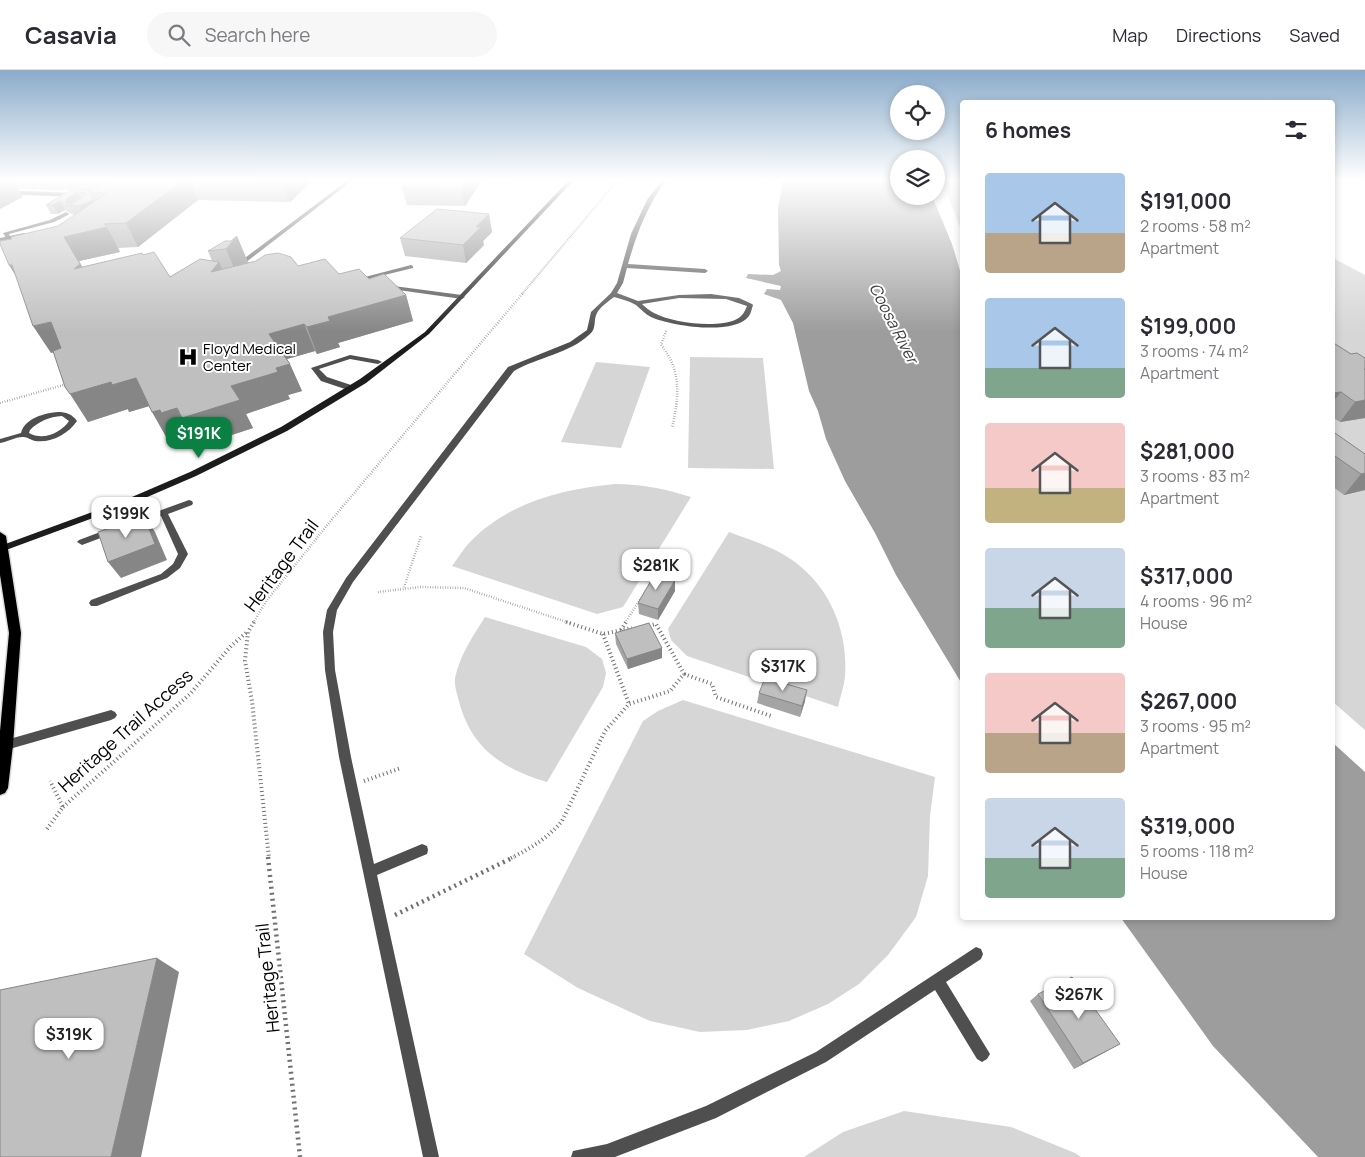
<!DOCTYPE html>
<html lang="en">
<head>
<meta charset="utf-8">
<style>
	body { margin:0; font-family:Manrope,sans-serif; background:#f7f7f7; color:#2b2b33; height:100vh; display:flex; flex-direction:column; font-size:19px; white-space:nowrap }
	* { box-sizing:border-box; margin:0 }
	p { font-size:16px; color:#7c7c81 }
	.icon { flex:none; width:28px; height:28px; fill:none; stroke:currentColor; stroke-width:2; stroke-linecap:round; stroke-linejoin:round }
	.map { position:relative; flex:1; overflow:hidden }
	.sheet { position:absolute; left:960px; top:30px; width:375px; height:820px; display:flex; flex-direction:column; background:#fff; border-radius:5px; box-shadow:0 2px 8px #0003 }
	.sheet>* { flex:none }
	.buttons { position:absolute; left:890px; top:15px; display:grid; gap:10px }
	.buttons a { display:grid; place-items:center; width:55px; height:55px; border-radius:50%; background:#fff; box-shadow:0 2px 8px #0003; font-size:25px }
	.price { position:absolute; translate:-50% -42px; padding:0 11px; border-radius:10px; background:#fff; color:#222; font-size:16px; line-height:32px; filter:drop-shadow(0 1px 2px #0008) }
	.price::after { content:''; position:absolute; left:50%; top:30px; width:15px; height:11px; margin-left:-8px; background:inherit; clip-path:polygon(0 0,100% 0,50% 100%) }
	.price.selected { background:#0b8043; color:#fff }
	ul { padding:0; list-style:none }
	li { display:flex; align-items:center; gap:15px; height:125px; padding:0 25px }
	li span { display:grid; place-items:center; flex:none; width:140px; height:100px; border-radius:5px; color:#555 }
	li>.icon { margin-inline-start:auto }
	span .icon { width:60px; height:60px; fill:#fffc; stroke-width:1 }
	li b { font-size:21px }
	h2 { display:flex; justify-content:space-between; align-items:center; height:60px; padding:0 25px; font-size:21px }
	header { display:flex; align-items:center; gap:30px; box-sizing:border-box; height:70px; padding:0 25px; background:#fff; border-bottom:1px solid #e1e1e2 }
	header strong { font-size:24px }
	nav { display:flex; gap:28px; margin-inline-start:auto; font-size:18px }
	.search { width:350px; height:45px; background:#f7f7f7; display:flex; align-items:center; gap:12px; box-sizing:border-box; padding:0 18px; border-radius:28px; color:#7c7c81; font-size:19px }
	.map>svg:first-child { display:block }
	.green { fill:#d6d6d6 }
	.water { fill:#9d9d9d }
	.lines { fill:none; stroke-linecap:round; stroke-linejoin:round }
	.primary-casing { stroke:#dbdbdb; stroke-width:3 }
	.path-far3 { stroke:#717171; stroke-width:2; stroke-dasharray:0.5 1; stroke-linecap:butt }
	.path-far2 { stroke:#717171; stroke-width:2.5; stroke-dasharray:0.5 2; stroke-linecap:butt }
	.path-far1 { stroke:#717171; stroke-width:4; stroke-dasharray:1 3; stroke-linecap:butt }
	.path { stroke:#717171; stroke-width:4.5; stroke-dasharray:2 4; stroke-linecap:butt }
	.service { fill:#4f4f4f; fill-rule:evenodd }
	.minor { fill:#4f4f4f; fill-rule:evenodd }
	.secondary { fill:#1c1c1c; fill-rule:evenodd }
	.primary { fill:#000; fill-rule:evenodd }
	.wall { fill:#a4a4a4 }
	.shaded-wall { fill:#868686 }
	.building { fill:#bfbfbf; stroke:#868686; fill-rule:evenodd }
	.labels { text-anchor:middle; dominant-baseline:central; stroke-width:4; stroke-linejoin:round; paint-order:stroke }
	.far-poi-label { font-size:15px; fill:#000; stroke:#fff; text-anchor:start }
	.far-water-label { font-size:16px; font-style:italic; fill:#3e3e3e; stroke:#fff }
	.street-label { font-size:18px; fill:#000; stroke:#fff }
</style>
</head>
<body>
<header>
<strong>Casavia</strong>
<div class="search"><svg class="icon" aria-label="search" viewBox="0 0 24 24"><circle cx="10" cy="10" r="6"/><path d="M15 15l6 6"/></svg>Search here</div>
<nav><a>Map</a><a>Directions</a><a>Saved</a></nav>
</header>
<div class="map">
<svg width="1365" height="1087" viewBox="0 0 1365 1087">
	<rect width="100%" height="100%" fill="#fff"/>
	<path class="green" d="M942,110H962V162Z
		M1333,188L1365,205V660L1333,632Z
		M690,287L763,288L774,399L688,398Z
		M596,292L650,297L621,378L561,372Z
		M615,414C642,414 665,419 691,427L623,537L597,544L452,496C458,488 464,478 471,471C509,432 563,419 615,414Z
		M729,462C753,471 781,479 801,497C833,524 848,565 845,607C844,617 840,627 838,637L687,586L671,570L668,559Z
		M485,547L586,577L602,589L606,603L603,617L547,712C504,699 473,680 460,635C458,627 454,616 455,608C460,585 473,566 485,547Z
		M683,630L935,707L930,746L928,806L916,847L888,885L859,914L828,934L789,951L747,960L700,962L650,951L578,918L524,884L643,651L658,641Z
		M904,1041L1011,1057L1075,1083L1081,1087H804L843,1062Z"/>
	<path class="water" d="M781,110H899V126H932L952,174L962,207V614L896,505L875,463L845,411L826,369L818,341L809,321L793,253L781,230L764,224L767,219L780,220L781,216L746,208L748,204L773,205L781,201L779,195L778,138L782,118Z
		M1333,673L1365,702V1087H1318L1213,976L1121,848H1332Z"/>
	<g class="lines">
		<defs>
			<path id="primary" d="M0,462L6,466L21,563L13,675L8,718L5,723L0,725V661L9,563L0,505Z"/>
		</defs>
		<use href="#primary" class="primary-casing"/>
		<path class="path-far3" d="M522,224L618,110"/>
		<path class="path-far2" d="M666,261L661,275C682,300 679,328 672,358
			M0,333L67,314
			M654,507L665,489
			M404,517L421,466
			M378,522L421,517L464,518L570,553
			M253,553L267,530L333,448L523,223
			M625,553L650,514"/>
		<path class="path-far1" d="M254,552L248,562L245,591L252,631L269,788
			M566,552L603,564L632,558
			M621,560L626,552
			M603,564L629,634
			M684,604L712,614L716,627L771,646
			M364,711L401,698
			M63,737L190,624L231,576L247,562
			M47,759L63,737L50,711
			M511,788C531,778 548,768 562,751L605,661L629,634L670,621L684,604L656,554L648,556"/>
		<path class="path" d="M268,787L300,1087
			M395,845L514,787"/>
		<path class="service" d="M348,110H353L241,196H237V194Z
			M662,110H666C647,137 637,162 628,194L705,199L708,201L705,203L627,198L623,213L617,223L638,231L679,225L711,224L739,228L752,234L753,235C752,238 751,243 749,246C734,266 671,256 651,247C645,244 641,239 636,235C629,231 621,229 614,227C609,231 600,237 597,243C593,250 597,258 590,264C569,284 538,287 514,301L353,512L337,540L333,562L335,600L351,687L374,794L422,774L427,776L428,780L427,784L377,805L439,1087H423L339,687L325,600L323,562L327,540L346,508L508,297L570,272L587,260L591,242L611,223L617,213L631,164L647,130ZM679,228L726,229L747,236C744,243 742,247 735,250C716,258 672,253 654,243C650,241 646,238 642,234Z
			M0,120L76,123L79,125L76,127L0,124Z
			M66,142L69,144L68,145L54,152L9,164L11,169H7L3,163L50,150Z
			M411,195L413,196V198L368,209L374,215L373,216H369L361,208Z
			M386,215L462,225L465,227L462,229L384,218L383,217Z
			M350,285L378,290L382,292L378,294L350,289L319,299L327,307L354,316V320H348L321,311L311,298Z
			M58,342C66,342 72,344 77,351C68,364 52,373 35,371C31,370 27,367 24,367C17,366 7,372 0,373V369L21,363C25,348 45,343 58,342ZM62,346L69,351C61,363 43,371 29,363L30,360C39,351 49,347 62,346Z
			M189,430L192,431L193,433L192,435L168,444L188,484L180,498L167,508L97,536H91L89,533L91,530L161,504L173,494L178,484L161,446L134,456L130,453L131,451Z
			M111,458L114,459L116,461L114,463L82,475L77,472L79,470Z
			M111,640L115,642L117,645L115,648L111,650L6,680L2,679L0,675L2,671L6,670Z
			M976,877L981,879L983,884L981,889L946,912L987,979L990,984L987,989L982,992L977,989L935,920L826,992L716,1048L615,1087H571L573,1081L607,1074L706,1036L816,982Z"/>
		<path class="minor" d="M1359,110H1365V111H1359Z
			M24,163L26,164V166L0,172V168Z"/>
		<path class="secondary" d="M569,110H574L429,264L366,313L287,361L196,406L131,434L6,480H0V476L125,430L190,402L281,357L360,309L425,262Z"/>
		<use href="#primary" class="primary"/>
	</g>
	<path class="wall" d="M0,110H311L312,111L290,132L198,130L138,177L118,178L120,182L79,191L82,197L143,185L170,207L212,191L208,181L231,171L237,166L248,192L298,196L369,209L406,225L413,251L338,273L340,277L317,284L315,281L287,289L302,321L288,325L290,329L246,344L253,358L198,376L192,366L177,370L175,368L168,370L149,336L129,342L128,339L88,352L53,282L51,283L16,206L9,195L12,169L58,156L75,145L71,144L65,140L58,144H51L46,135L70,120L18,119L23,127Z
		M409,110H482L465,136L407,135L402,118Z
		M489,144L492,162L483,171L484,175L466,193L405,186L400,168Z
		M1332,272L1351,284L1365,288V348L1340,352L1332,347Z
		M1332,361L1365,384V420L1344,425L1332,416Z
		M675,521L658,550L639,544L638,533Z
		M615,563L662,588L628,599L616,574Z
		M759,623L805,631L800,647L757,633Z
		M1038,924L1109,980L1074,999L1030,931Z"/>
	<path class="shaded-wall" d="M0,110H13L23,127L0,139Z
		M184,110H189L198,130L138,177L126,153Z
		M282,110H311L312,111L290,132Z
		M468,110H482L465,136L461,120Z
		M77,122L82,130L67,136L66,133V129Z
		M93,130L98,139L84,145L79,136Z
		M60,131L65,140L58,144L53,135Z
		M489,144L492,162L483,171L484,175L466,193L463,175L476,157Z
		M107,157L120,182L79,191L95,220L74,199L64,167Z
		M237,166L248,193L238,207L226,179Z
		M219,192L230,217L211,202Z
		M9,195H12L25,221Z
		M406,225L413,251L338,273L340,277L317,284L307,257L328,247Z
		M51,252L68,278L51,283L33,256Z
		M304,254L315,281L280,291L269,264Z
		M290,294L302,321L288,325L290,329L246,344L253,358L198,376L192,366L177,370L175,368L168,370L152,342L231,316L276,298Z
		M136,308L153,335L129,342L128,339L88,352L70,324L111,312Z
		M1341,322L1332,333V323Z
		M1365,330V348L1340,352L1355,332Z
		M1365,403V420L1344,425L1361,404Z
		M144,446L155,462L167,490L121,508L108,492Z
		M675,510V521L658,550V539Z
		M662,578V588L628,599L627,589Z
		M807,620L805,631L800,647L802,636Z
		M157,888L179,902L141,1087H111Z
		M1120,974L1109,980L1074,999L1083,993Z"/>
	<path class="building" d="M109,110H184L126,153L104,154L107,157L64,167L80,194L74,199L142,183L143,185L154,182L170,207L200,189L219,192L211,202L256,191L265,185L278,183L291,187L298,196L325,189L339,204L359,199L369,209L384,204L406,225L328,247L330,251L307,257L304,254L269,264L290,294L276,298L278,302L231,316L240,330L182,348L177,338L161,343L160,340L152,342L136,308L112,315L111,312L70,324L65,317L53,281L61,278L51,252L33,256L12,195H9L0,174V171L12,169L11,167L58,156L107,123L89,122Z
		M409,110H468L461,120L402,118Z
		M71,120H93L89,122L93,130L89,132L79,136L66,135L60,131L53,135H46ZM77,122L85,123L84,126L72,134L66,133V129Z
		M437,139L489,144L476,157H481L463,175L400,168Z
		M237,166L226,179L208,181L225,171H231Z
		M1332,272L1351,284L1357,283L1365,288V299H1364L1365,300V330L1355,332L1341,322L1332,323Z
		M1332,361L1365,384V403L1361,404L1332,384Z
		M144,446L155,474L108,492L98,462Z
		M655,504L675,510L658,539L638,533Z
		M649,553L662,578L627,589L615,563Z
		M765,608L807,620L802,636L759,623Z
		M157,888L111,1087H0V920Z
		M1072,907L1120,974L1083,993L1038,924Z"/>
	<linearGradient id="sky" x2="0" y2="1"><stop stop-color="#8aabca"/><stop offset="0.42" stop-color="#fff"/><stop offset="1" stop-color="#fff" stop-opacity="0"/></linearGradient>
	<rect width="1365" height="262" fill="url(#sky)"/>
	<defs>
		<symbol id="hospital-bare" viewBox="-9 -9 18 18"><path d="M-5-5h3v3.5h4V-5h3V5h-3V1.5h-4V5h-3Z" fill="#000" stroke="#fff" stroke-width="2.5" paint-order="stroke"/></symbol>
	</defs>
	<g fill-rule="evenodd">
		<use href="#hospital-bare" x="174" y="273" width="28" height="28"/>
	</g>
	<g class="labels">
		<g class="far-poi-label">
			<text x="203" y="278">Floyd Medical<tspan x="203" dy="17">Center</tspan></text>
		</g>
		<g class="far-water-label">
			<text transform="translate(894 253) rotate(63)">Coosa River</text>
		</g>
		<g class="street-label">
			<text transform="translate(281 495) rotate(-53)">Heritage Trail</text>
			<text transform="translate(125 660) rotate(-42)">Heritage Trail Access</text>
			<text transform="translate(267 908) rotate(-96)">Heritage Trail</text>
		</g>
	</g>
</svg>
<div class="buttons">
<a><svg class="icon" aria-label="locate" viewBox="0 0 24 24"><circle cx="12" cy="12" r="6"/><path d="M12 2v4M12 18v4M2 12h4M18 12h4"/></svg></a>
<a><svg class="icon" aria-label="layers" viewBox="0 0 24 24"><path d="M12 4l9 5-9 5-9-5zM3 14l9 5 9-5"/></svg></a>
</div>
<b class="price selected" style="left:199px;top:389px">$191K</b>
<b class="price" style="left:126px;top:469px">$199K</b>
<b class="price" style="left:656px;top:521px">$281K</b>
<b class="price" style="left:783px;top:622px">$317K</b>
<b class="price" style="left:1079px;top:950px">$267K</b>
<b class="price" style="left:69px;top:990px">$319K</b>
<section class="sheet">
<h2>6 homes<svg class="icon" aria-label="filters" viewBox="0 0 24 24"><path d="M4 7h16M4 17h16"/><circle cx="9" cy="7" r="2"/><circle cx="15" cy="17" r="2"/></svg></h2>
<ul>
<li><span style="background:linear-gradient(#a9c7e8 60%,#b9a48a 0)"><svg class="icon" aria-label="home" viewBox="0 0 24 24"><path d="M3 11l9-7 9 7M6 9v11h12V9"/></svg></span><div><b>$191,000</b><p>2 rooms · 58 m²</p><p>Apartment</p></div></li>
<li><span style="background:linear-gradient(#a9c7e8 70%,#7fa58c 0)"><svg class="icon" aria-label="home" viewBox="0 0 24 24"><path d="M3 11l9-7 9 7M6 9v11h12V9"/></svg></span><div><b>$199,000</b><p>3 rooms · 74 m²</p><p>Apartment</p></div></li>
<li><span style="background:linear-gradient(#f6c9c9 65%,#c2b280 0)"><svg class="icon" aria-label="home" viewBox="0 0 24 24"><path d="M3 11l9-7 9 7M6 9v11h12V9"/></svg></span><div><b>$281,000</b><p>3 rooms · 83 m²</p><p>Apartment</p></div></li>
<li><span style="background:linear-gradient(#c9d6e8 60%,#7fa58c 0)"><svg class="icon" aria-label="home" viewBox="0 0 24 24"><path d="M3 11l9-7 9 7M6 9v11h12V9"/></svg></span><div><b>$317,000</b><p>4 rooms · 96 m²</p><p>House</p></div></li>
<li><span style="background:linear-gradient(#f6c9c9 60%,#b9a48a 0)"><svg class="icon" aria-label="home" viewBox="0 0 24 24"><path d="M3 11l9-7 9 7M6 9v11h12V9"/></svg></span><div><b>$267,000</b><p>3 rooms · 95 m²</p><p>Apartment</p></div></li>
<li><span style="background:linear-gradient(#c9d6e8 60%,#7fa58c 0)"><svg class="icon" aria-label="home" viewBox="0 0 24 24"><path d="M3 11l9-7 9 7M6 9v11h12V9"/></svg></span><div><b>$319,000</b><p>5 rooms · 118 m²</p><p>House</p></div></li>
</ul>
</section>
</div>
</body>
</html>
